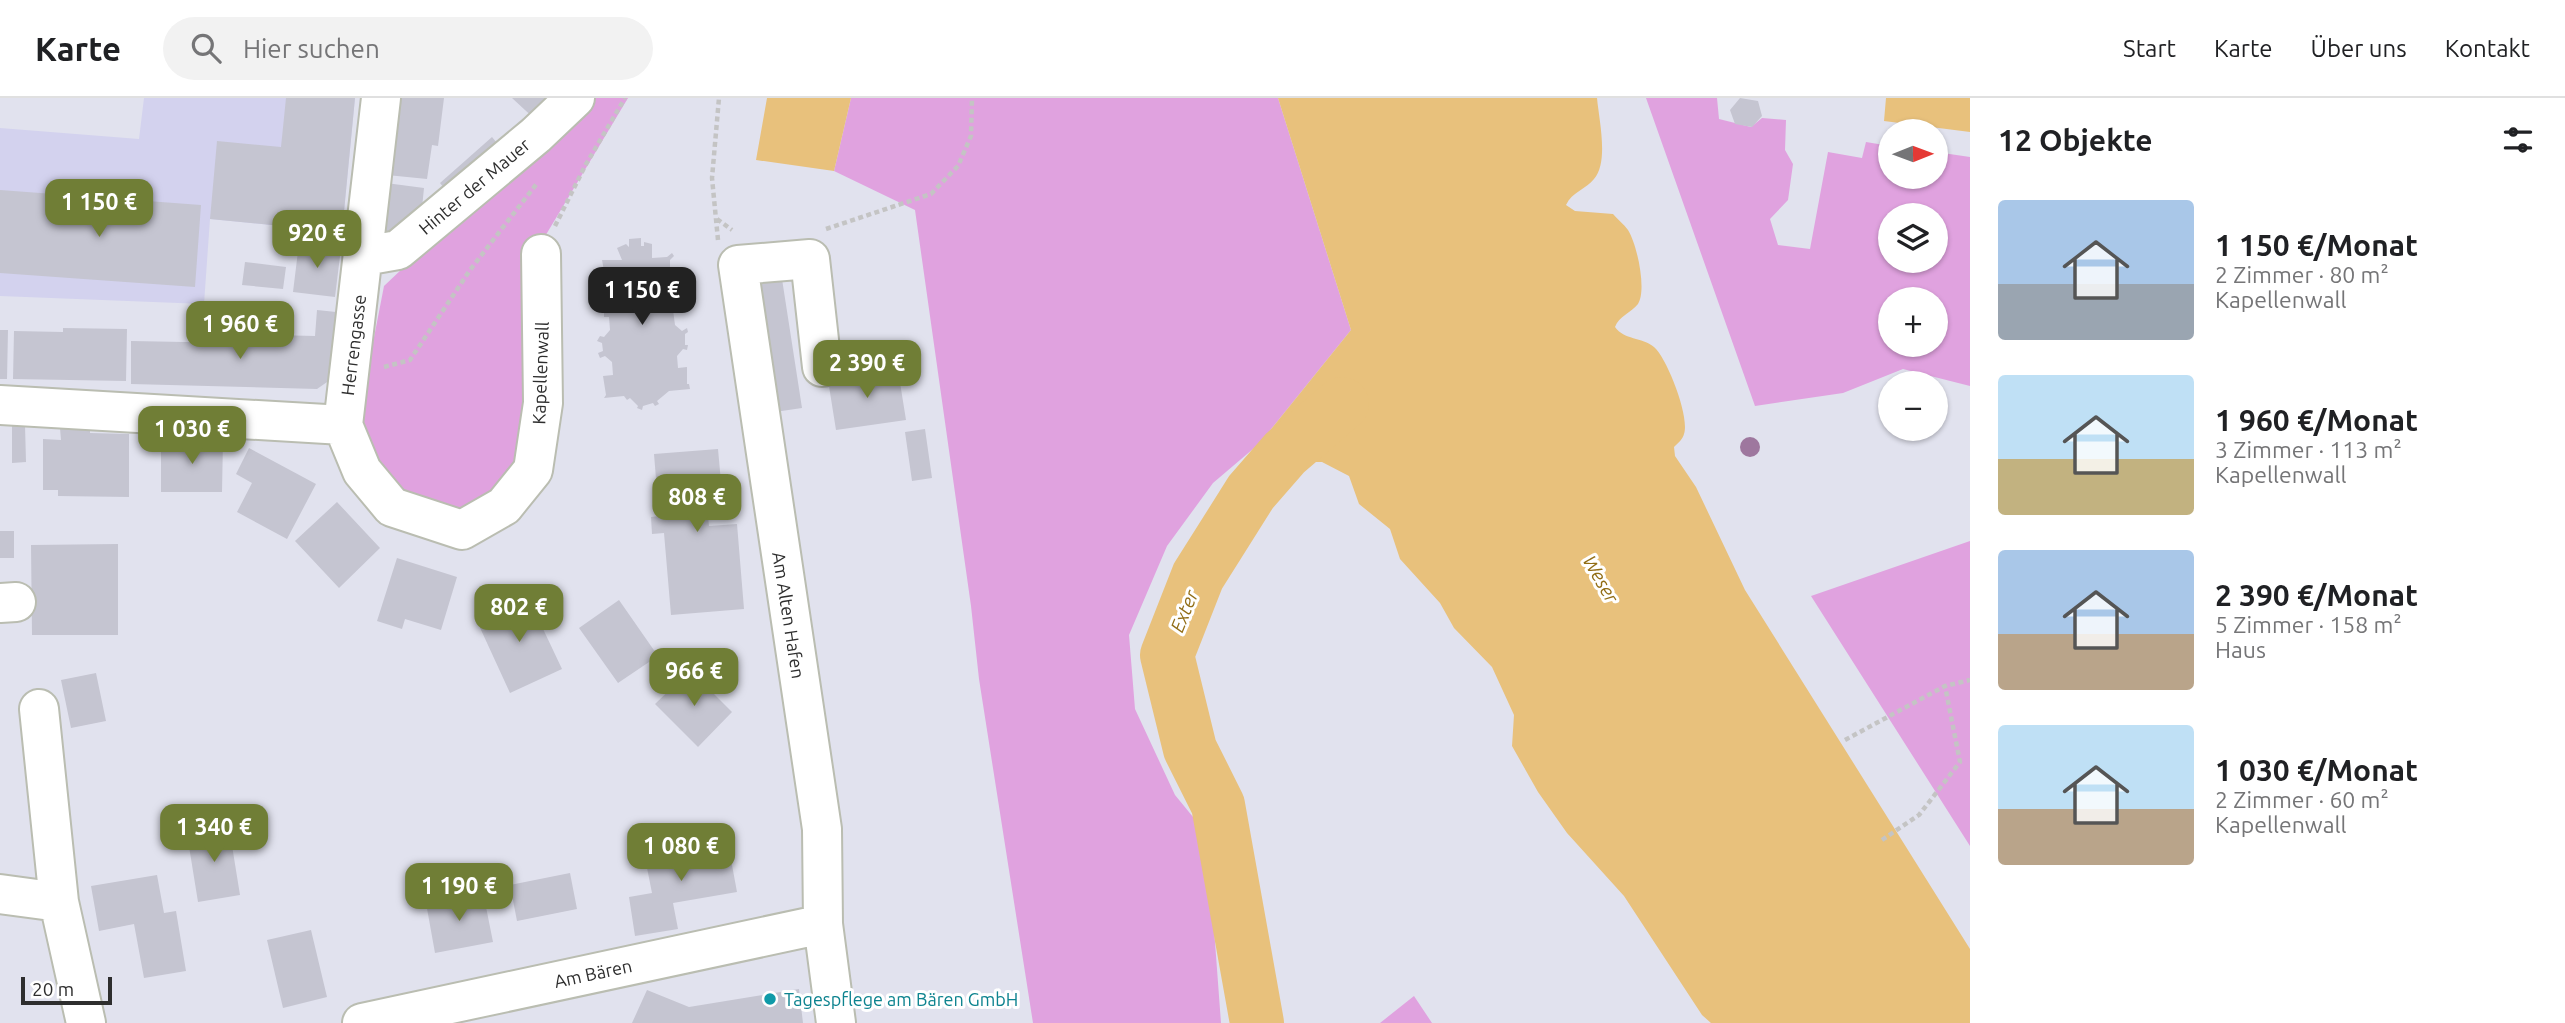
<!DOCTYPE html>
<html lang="de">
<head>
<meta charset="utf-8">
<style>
	body { margin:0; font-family:Ubuntu,sans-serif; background:#f2f2f2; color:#202124; height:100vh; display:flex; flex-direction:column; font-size:26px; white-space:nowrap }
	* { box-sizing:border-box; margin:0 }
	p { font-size:23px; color:#757577 }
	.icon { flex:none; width:38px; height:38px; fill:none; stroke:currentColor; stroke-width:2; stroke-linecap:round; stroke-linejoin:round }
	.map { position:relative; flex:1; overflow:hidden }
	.drawer { display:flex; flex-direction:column; background:#fff; width:595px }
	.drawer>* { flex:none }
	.needle { width:46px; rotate:89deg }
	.buttons { position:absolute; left:1878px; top:21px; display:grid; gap:14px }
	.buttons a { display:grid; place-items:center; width:70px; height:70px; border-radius:50%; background:#fff; box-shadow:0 2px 5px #0004; font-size:35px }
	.scale { position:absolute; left:21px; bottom:18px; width:91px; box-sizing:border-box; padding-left:7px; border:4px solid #2e2e2e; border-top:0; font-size:19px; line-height:24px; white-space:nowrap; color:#2e2e2e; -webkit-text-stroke:5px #fff; paint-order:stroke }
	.price { position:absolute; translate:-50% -60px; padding:0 16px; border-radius:14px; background:#707e36; color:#fff; font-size:23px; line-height:46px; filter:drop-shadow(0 2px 4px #0008) }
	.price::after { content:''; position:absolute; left:50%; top:42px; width:21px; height:16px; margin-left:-10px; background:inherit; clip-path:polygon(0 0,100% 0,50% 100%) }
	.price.selected { background:#222; color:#fff }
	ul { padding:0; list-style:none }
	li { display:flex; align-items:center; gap:21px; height:175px; padding:0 28px }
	li span { display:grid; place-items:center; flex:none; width:196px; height:140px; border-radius:7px; color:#555 }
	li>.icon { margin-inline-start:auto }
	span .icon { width:84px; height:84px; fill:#fffc; stroke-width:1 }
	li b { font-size:30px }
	h2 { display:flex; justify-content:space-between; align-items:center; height:84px; padding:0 28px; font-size:30px }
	header { display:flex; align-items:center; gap:42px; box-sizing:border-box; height:98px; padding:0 35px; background:#fff; border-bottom:2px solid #e0e0e0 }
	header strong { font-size:33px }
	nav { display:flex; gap:38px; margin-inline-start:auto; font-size:24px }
	.search { width:490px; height:63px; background:#f2f2f2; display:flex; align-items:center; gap:18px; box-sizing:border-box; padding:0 24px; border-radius:38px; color:#757577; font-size:26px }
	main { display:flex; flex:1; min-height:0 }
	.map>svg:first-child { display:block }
	.education { fill:#d3d2ee }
	.green { fill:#e0a2df; fill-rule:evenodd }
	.water { fill:#e8c17c }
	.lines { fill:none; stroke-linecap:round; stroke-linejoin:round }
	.river { stroke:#e8c17c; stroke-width:54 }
	.building { fill:#c5c5d1 }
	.minor-casing { stroke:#babdb1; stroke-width:42 }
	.path { stroke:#c4c4c4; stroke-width:4.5; stroke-dasharray:5 3.5; stroke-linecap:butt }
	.minor { stroke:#fff; stroke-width:38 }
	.tree { fill:#9e779e }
	.culture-dot { fill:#0f9aa8; stroke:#fff; stroke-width:2.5 }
	.labels { text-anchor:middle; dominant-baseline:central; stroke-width:6; stroke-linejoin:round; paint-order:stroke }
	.street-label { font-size:18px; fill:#2e2e2e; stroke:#fff }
	.culture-label { font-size:18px; fill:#0d838f; stroke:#fff; text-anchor:start }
	.water-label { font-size:19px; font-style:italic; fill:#926e16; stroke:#fff }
</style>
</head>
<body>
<header>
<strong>Karte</strong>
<div class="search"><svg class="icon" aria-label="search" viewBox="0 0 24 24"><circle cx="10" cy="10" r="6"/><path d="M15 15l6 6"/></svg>Hier suchen</div>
<nav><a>Start</a><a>Karte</a><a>Über uns</a><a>Kontakt</a></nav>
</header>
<main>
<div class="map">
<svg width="1970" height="925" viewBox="0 0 1970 925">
	<rect width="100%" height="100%" fill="#e1e2ee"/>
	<path class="education" d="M144,0H355L342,134L210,121L204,206L0,198V30L139,41Z"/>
	<path class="green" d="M589,0H628L538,150L527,371L492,406L444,419L399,395L363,345L358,322L384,188L513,66Z
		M851,0H1278L1351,232L1260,345L1213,385L1167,448L1129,537L1135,611L1175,697L1207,736L1221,925H1033L979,581L971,508L915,112L834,73Z
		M1646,0H1717L1719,21L1751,29L1762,20L1786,22L1785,52L1793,66L1788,102L1770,121L1778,147L1810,151L1828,54L1862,60L1866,44L1890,48V79H1936V54L1970,59V288L1903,271L1843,295L1755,308ZM1890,117H1936V163H1890ZM1890,201H1936V247H1890Z
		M1970,443V748L1811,498Z
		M1414,898L1432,925H1380Z"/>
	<path class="water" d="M767,0H851L834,73L756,62Z
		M1278,0H1597C1599,22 1609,64 1594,81C1586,91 1572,94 1566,107L1575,113L1613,116C1617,121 1624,126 1628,132C1637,146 1647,192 1638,206C1631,215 1619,218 1615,229C1624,242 1642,239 1654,249C1667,260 1690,319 1684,336C1683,341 1678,345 1674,349L1675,358L1696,389L1745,492L1970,851V925H1711L1702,917L1624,798L1567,735L1538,694L1512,648L1514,617L1492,569L1454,530L1440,505L1400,461L1390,431L1359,406L1349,378L1322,364H1305L1260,345L1351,232Z
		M1886,0H1970V34L1884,23Z"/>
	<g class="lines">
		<path class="river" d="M1257,925L1218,707L1190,651L1167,557L1198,478L1251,394L1285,355L1342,306"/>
	</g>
	<path class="building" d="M286,0H355L342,134L210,121L217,43L281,49Z
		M396,0H444L438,48L432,47L427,81L387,77Z
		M512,0H561L538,24Z
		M1740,0L1758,3L1762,18L1752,29L1735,26L1730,12Z
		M492,39L506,56L453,101L440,85Z
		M386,85L424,90L421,120L405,135L380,132Z
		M0,92L201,107L195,189L0,175Z
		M641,140V148H644V144L652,146V160L667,159L672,155L674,158L670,162V173H674V178H671L672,190H675V195H672L673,207H677V212H673L675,227L682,233L687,230L688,234L685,236V247H688L687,252L683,251L677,258L678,270L687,269V286H689L690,291L669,293L657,303L659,306L655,308L653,305L643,308L642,312L637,310L638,308L630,300L627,302L624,298L604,300L606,297L603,278L613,277L612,264L605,258L600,260L598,255L603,253L602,245L597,243L600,238L604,239L610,232L609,219H604V213H608L607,201H602V196L606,195V183H600V178H605L602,162H622L617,150L626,146L629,149V141Z
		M299,145L341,150L335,199L293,194Z
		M245,164L286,169L283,191L242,187Z
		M782,181L802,310L768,315L748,186Z
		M317,212L336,214L330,282L317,291L131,286V243L238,245V236L315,238Z
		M63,230L127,231L126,283L13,281L14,233L63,234Z
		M0,232H8L7,281H0Z
		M898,272L906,322L836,332L828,282Z
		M25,327L26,364L12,365V328Z
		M60,330H90V335L129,336V399L58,398V392H43V341L61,342Z
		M925,331L932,380L912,383L905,334Z
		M161,342H223L222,394H161Z
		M249,350L316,386L287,441L237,414L252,385L236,376Z
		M718,351L724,417L708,418L709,428L737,426L744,511L671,517L664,435L652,436L651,419L659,418L654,356Z
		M337,404L380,450L339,490L295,443Z
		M0,433H14V460H0Z
		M118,446V537H32L31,447Z
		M397,460L457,479L441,532L405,521L402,531L377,523Z
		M527,497L562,571L510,595L476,521Z
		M619,502L658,558L618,585L579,530Z
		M690,572L732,614L698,649L655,606Z
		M96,575L106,623L71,630L61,582Z
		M229,729L240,797L198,804L187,736Z
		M727,740L737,794L673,805L678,831L635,838L629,799L652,795L644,755Z
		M570,775L577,811L517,823L510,787Z
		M157,777L164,815L176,813L186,873L144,880L134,826L99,833L91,788Z
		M483,794L493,844L435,855L426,805Z
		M311,832L327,899L283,910L267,842Z
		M799,891L803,925H632L647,892L689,909Z"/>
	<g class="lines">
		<defs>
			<path id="minor" d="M381,0L343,327L362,373L392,409L462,432L504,408L533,372L543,305L541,156
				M364,158L398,152L536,37L575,0
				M822,269L810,161L738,167L822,731L823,826L836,925
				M0,307L343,327
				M0,505L16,504
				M39,611L59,804L86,925
				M0,796L59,804
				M362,925L823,826"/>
		</defs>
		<use href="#minor" class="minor-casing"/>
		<path class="path" d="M717,121L732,132
			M555,128L585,68L625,0
			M826,131L931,96L958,68L971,38L972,0
			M718,142L712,80L719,0
			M384,269L410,262L470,172L538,84
			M1845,642L1945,588L1970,582
			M1882,742L1919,717L1960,664L1945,588"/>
		<use href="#minor" class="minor"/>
	</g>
	<circle class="tree" cx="1750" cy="349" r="10"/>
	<circle class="culture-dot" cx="770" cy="901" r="7"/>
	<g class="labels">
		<g class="street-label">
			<text transform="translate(474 88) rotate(-40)">Hinter der Mauer</text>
			<text transform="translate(353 247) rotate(-83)">Herrengasse</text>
			<text transform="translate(540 275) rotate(-88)">Kapellenwall</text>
			<text transform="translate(789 517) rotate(81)">Am Alten Hafen</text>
			<text transform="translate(593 875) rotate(-12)">Am Bären</text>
		</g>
		<g class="culture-label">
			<text x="784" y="901">Tagespflege am Bären GmbH</text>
		</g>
		<g class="water-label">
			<text transform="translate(1601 481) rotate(60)">Weser</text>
			<text transform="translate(1184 513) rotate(-68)">Exter</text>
		</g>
	</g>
</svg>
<div class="buttons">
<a><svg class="needle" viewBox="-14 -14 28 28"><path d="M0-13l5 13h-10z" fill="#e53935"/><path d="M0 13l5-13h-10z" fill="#757577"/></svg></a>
<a><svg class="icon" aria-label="layers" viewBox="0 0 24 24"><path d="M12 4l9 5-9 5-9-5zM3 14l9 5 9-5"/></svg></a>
<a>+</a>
<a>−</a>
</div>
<div class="scale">20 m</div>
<b class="price" style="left:99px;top:141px">1 150 €</b>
<b class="price" style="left:317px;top:172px">920 €</b>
<b class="price selected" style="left:642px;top:229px">1 150 €</b>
<b class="price" style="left:240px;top:263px">1 960 €</b>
<b class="price" style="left:867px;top:302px">2 390 €</b>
<b class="price" style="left:192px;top:368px">1 030 €</b>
<b class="price" style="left:697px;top:436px">808 €</b>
<b class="price" style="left:519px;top:546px">802 €</b>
<b class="price" style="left:694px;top:610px">966 €</b>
<b class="price" style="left:214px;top:766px">1 340 €</b>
<b class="price" style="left:681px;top:785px">1 080 €</b>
<b class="price" style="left:459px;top:825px">1 190 €</b>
</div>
<section class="drawer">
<h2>12 Objekte<svg class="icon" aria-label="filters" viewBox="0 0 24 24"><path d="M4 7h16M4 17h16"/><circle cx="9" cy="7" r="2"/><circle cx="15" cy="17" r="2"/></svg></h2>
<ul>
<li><span style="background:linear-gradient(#a9c7e8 60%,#9aa5b1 0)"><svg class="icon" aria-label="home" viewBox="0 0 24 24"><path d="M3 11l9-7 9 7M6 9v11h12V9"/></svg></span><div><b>1 150 €/Monat</b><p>2 Zimmer · 80 m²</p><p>Kapellenwall</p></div></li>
<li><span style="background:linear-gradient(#bfe0f5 60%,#c2b280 0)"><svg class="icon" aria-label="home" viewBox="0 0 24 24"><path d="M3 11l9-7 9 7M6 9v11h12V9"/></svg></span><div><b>1 960 €/Monat</b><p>3 Zimmer · 113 m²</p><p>Kapellenwall</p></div></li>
<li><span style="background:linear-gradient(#a9c7e8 60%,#b9a48a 0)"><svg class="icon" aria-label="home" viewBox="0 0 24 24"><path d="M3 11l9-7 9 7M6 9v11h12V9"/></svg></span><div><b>2 390 €/Monat</b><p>5 Zimmer · 158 m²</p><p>Haus</p></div></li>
<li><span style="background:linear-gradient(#bfe0f5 60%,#b9a48a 0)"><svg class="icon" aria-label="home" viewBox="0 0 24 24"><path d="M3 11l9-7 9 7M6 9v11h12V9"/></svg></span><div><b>1 030 €/Monat</b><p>2 Zimmer · 60 m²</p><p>Kapellenwall</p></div></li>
</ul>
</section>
</main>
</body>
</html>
